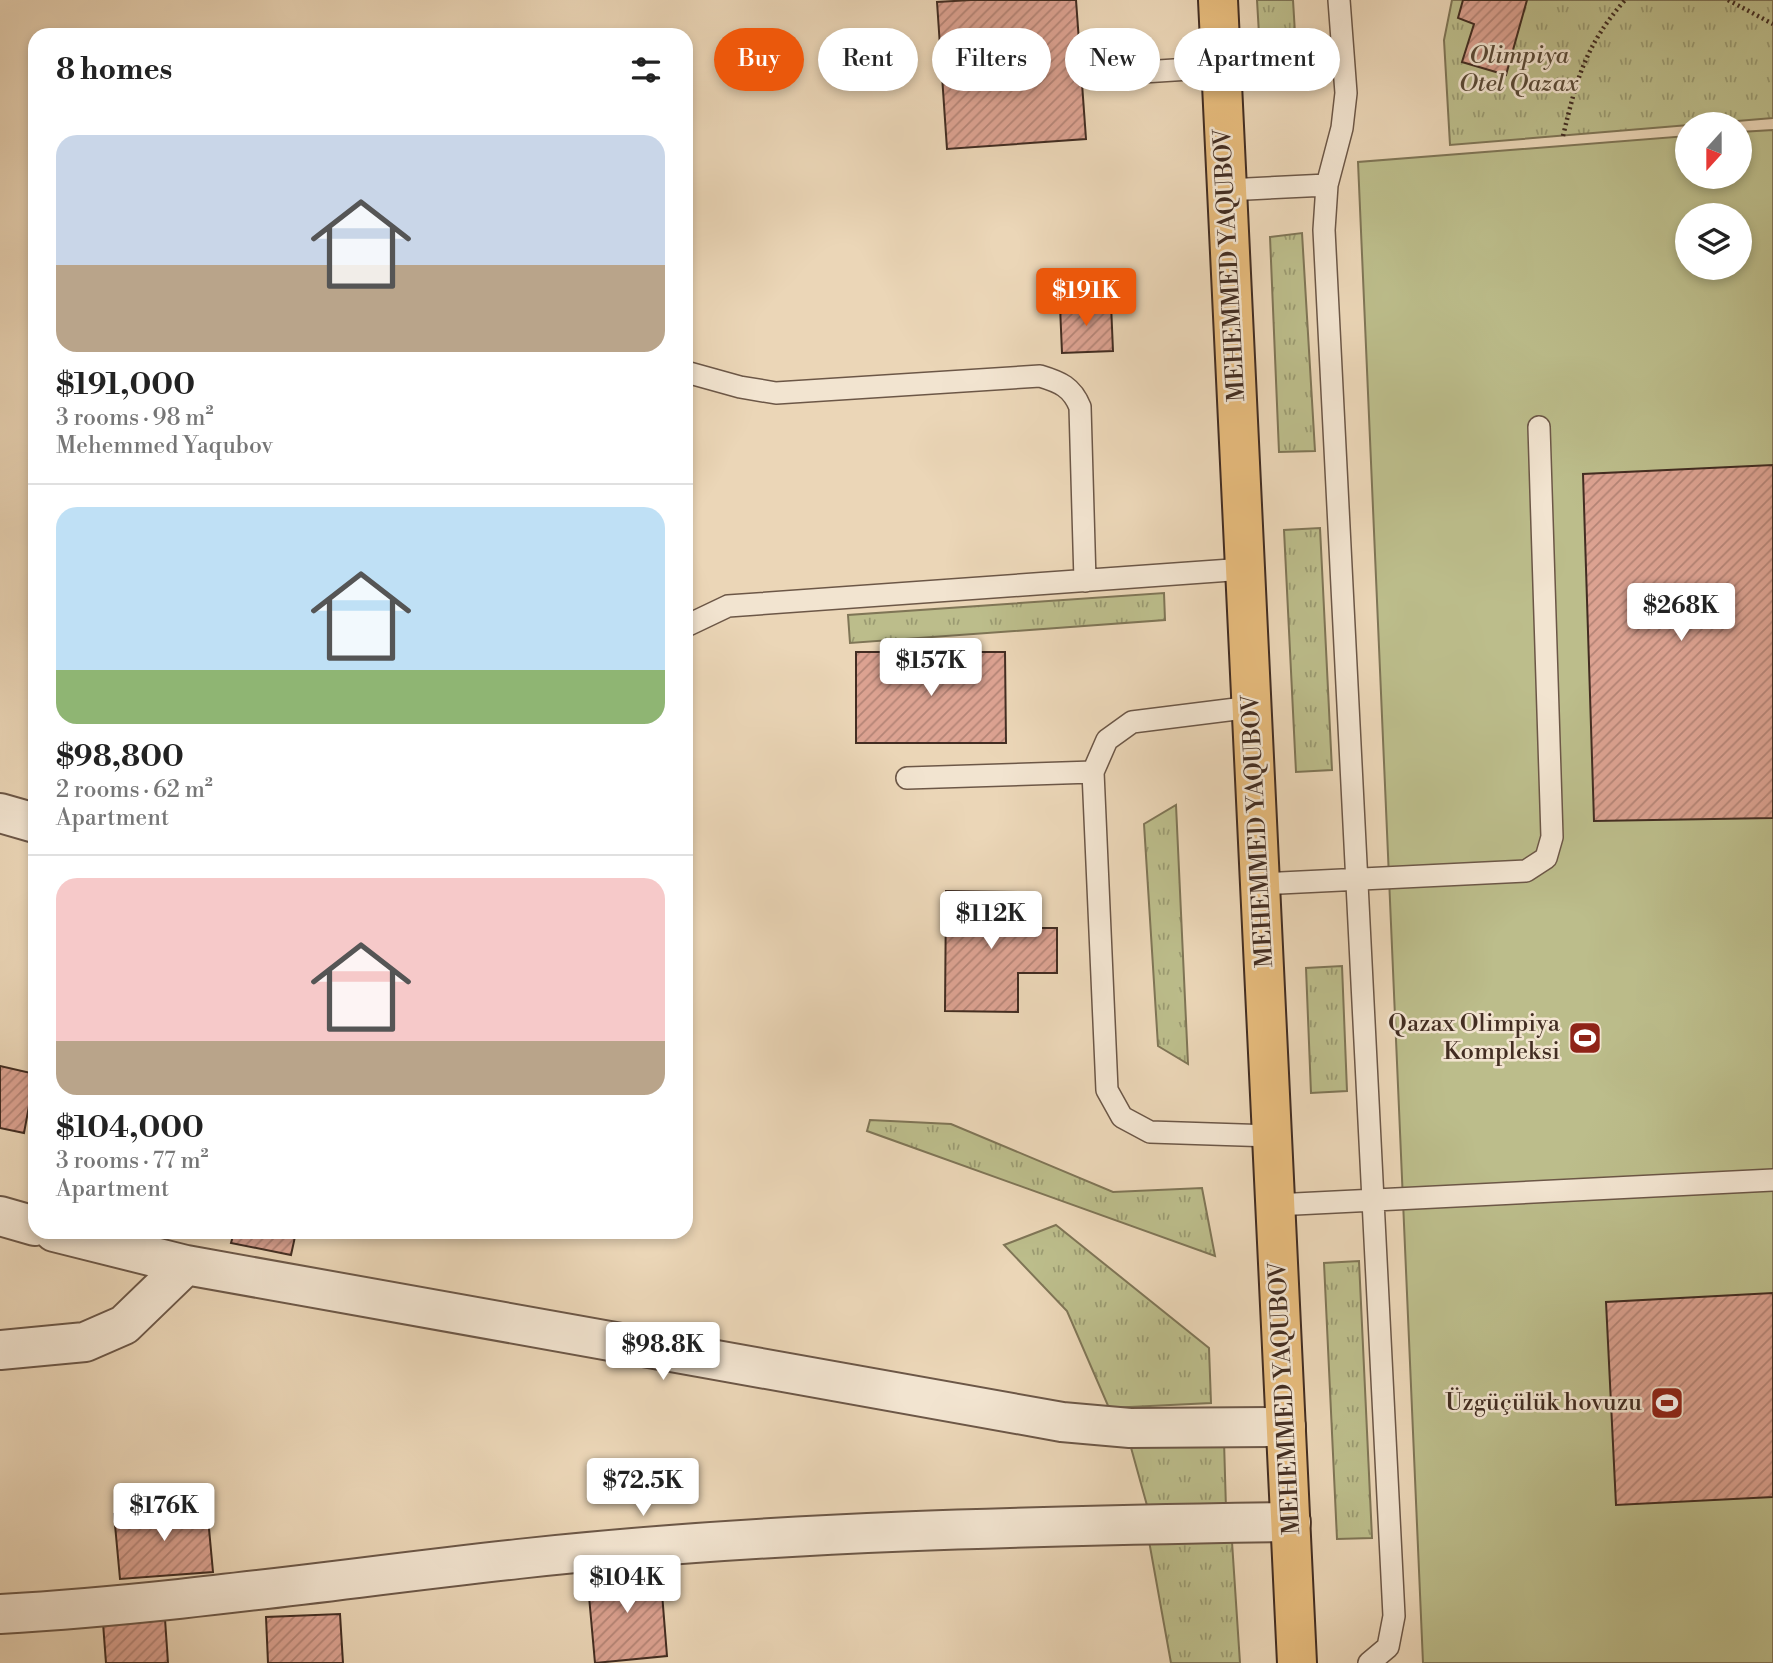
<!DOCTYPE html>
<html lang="en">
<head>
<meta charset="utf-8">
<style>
	body { margin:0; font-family:"Libre Bodoni",serif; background:#f2f2f2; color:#222; height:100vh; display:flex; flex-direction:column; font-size:26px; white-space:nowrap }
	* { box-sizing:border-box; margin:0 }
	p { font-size:23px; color:#767676 }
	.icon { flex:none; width:38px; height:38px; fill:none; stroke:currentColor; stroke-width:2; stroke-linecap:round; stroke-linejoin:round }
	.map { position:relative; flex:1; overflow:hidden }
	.details { position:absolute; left:28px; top:28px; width:665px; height:1211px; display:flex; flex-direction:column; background:#fff; border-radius:21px; box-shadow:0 4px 10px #0003 }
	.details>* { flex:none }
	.top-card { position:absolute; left:714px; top:28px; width:665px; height:63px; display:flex; gap:14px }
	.needle { width:46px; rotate:201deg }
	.buttons { position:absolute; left:1675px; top:112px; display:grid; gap:14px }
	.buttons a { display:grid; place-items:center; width:77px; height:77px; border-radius:50%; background:#fff; box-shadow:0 4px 10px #0003; font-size:35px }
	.price { position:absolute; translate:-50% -60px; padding:0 16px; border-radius:7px; background:#fff; color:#222; font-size:23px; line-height:46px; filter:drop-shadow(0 2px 4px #0008) }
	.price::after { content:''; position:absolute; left:50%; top:42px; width:21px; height:16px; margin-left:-10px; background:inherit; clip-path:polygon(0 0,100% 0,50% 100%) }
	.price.selected { background:#ea580c; color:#fff }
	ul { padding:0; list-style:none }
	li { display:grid; align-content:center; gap:14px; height:371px; padding:0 28px }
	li+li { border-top:2px solid #e0e0e0 }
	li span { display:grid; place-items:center; height:217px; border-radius:21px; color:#555 }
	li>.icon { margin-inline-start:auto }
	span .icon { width:126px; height:126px; fill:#fffc; stroke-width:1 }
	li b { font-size:30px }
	h2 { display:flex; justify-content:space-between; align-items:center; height:84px; padding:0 28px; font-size:30px }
	.tag { padding:0 24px; border-radius:32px; background:#fff; box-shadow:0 4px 10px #0003; font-size:24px; line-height:63px }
	.tag.selected { background:#ea580c; color:#fff }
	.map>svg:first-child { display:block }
	.grass { fill:url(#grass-tufts); stroke:#7f7556; stroke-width:2 }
	.garden { fill:#bcbd8b; stroke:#7f7556; stroke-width:2; fill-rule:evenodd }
	.building { fill:url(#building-hatch); stroke:#422d22; stroke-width:2 }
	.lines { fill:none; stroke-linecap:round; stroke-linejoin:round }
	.lane-casing { stroke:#6c5747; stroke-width:24 }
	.street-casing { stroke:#6c5747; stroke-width:42 }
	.primary-casing { stroke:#422d22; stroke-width:42 }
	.path { stroke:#422d22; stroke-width:4.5; stroke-dasharray:2 3.5; stroke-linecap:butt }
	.lane { stroke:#f2e4d0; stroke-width:21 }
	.street { stroke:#f2e4d0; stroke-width:38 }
	.primary { stroke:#e6bb7c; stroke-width:38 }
	.labels { text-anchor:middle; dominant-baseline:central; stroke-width:5; stroke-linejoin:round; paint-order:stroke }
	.park-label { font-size:24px; font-style:italic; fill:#5a4a37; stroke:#f2e4d0 }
	.street-label { font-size:24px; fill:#422d22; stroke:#f2e4d0 }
	.poi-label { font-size:24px; fill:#422d22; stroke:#f2e4d0; text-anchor:end }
</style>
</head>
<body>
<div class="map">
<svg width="1773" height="1663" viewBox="0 0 1773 1663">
	<defs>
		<pattern id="grass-tufts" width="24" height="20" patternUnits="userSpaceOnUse" patternTransform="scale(1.75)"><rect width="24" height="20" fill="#bcbd8b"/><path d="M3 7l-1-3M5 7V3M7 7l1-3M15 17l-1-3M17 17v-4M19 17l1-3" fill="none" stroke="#9a9a71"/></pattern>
		<pattern id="building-hatch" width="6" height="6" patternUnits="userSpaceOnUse" patternTransform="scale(1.75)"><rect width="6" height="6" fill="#dca291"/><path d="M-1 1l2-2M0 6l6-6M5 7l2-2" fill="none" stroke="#b48476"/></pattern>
	</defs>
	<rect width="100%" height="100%" fill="#ebd6b7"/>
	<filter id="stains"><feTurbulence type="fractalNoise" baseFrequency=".00286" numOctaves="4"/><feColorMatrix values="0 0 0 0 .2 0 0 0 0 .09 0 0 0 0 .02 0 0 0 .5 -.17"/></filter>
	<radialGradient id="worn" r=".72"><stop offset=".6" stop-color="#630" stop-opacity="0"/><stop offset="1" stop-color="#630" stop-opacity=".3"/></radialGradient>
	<path class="grass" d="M1257,0H1293L1298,84L1262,86Z
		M1452,0H1773V118L1450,145L1444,40Z
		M1302,233L1315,451L1279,452L1270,237Z
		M1320,528L1332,770L1296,772L1284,530Z
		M1164,593L1165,620L850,643L848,615Z
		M1176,805L1188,1064L1158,1046L1144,824Z
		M1342,966L1347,1091L1311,1093L1306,968Z
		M870,1120L951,1124L1113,1192L1202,1188L1215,1256L867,1131Z
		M1056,1225L1209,1348L1211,1403L1109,1408L1067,1311L1004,1245Z
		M1359,1261L1372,1538L1337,1539L1324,1263Z
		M1224,1441L1226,1509H1148L1130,1444Z
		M1149,1541L1232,1542L1240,1663H1171Z"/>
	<path class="garden" d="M1773,130V1663H1423L1358,162L1687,136V177H1740V132ZM1687,215H1740V268H1687Z"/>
	<path class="building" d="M971,0H1076L1086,139L947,149L937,2Z
		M1463,0H1527L1506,75L1462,62L1474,24L1458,18Z
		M1111,304L1113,351L1062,353L1060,306Z
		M1773,465V818L1594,821L1583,474Z
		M856,652H1005L1006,743H856Z
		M946,891L1020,892V928H1057V973H1018V1012L945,1011Z
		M0,1066L35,1074L24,1133L0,1128Z
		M234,1232H296L291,1255L231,1243Z
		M1773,1293V1497L1616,1505L1606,1302Z
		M207,1507L213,1572L120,1579L114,1514Z
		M660,1568L667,1656L595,1663L587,1574Z
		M340,1614L343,1663H268L266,1617Z
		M165,1619L168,1663H106L103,1623Z"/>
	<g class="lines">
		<defs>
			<path id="lane" d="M1339,0L1346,93L1342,128L1327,185L1324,230L1394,1616L1388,1647L1369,1663
				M1096,75L1221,67
				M1227,190L1327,185
				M686,372L740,387L776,393L1040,376C1060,382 1072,387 1080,407L1085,581
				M686,626L728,606L1245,569
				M1252,707L1132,722L1107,740L1093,772L1107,1090L1122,1117L1150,1132L1272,1136
				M907,778L1093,772
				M1260,884L1526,871L1546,858L1552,837L1539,427
				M1275,1205L1773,1180"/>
			<path id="street" d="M0,813L35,823
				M0,1216L35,1226
				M54,1232L186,1265L1062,1422L1130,1428L1286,1427
				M0,1350L85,1342L124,1325L186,1265
				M0,1614C174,1604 345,1578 518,1559C774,1531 1033,1526 1291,1522"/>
			<path id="primary" d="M1218,0L1297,1663"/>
		</defs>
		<use href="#lane" class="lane-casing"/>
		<use href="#street" class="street-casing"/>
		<use href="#primary" class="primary-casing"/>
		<path class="path" d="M1728,0L1773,24
			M1563,136C1577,78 1585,46 1625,0"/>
		<use href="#lane" class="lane"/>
		<use href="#street" class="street"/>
		<use href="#primary" class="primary"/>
	</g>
	<defs>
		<symbol id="stadium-square" viewBox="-11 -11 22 22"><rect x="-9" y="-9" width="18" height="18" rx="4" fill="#8f2418" stroke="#f2e4d0"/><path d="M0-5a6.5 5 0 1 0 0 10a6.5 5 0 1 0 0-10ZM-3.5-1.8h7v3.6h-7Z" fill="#fff"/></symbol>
	</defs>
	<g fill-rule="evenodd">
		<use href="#stadium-square" x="1566" y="1019" width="38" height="38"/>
		<use href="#stadium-square" x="1648" y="1384" width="38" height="38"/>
	</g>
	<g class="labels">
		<g class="park-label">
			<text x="1519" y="56">Olimpiya<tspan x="1519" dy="28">Otel Qazax</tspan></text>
		</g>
		<g class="street-label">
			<text transform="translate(1230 265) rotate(-93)">MEHEMMED YAQUBOV</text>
			<text transform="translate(1258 831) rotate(-93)">MEHEMMED YAQUBOV</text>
			<text transform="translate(1285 1398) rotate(-93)">MEHEMMED YAQUBOV</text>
		</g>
		<g class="poi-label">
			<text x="1560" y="1024">Qazax Olimpiya<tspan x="1560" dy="28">Kompleksi</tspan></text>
			<text x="1642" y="1403">Üzgüçülük hovuzu</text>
		</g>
	</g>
	<rect width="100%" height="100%" filter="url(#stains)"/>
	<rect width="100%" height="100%" fill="url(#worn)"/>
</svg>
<div class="buttons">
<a><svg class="needle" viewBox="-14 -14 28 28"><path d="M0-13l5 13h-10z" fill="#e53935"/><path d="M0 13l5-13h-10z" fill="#767676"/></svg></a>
<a><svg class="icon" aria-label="layers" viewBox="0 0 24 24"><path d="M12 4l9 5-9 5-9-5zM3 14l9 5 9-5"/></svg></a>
</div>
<b class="price selected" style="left:1086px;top:328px">$191K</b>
<b class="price" style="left:1681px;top:643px">$268K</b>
<b class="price" style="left:931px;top:698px">$157K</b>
<b class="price" style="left:991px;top:951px">$112K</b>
<b class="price" style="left:663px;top:1382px">$98.8K</b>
<b class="price" style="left:643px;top:1518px">$72.5K</b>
<b class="price" style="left:164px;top:1543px">$176K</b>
<b class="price" style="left:627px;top:1615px">$104K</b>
<div class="top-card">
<a class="tag selected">Buy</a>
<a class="tag">Rent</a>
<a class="tag">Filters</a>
<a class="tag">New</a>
<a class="tag">Apartment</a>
</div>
<section class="details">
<h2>8 homes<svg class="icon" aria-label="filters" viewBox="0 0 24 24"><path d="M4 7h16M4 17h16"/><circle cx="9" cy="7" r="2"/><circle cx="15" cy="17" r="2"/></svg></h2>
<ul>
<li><span style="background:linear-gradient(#c9d6e8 60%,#b9a48a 0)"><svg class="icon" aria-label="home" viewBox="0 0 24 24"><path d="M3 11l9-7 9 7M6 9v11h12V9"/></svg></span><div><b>$191,000</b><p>3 rooms · 98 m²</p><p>Mehemmed Yaqubov</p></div></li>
<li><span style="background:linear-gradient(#bfe0f5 75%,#8fb573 0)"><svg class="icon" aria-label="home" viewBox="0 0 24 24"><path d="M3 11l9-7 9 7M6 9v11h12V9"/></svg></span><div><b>$98,800</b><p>2 rooms · 62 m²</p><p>Apartment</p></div></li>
<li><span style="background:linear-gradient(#f6c9c9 75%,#b9a48a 0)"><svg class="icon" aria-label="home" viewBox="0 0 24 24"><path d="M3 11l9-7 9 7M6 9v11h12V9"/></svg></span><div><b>$104,000</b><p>3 rooms · 77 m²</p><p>Apartment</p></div></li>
</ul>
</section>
</div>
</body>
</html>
